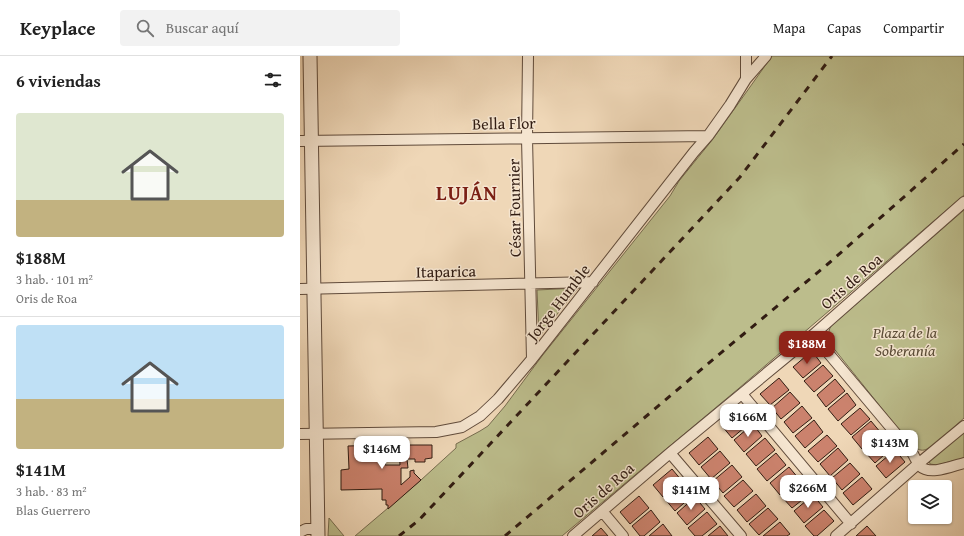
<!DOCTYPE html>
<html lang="es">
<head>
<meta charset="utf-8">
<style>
	body { margin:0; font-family:"Gentium Book Plus",serif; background:#f2f2f2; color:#222; height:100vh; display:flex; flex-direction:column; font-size:15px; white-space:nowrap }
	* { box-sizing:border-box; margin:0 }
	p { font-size:13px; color:#767676 }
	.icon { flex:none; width:22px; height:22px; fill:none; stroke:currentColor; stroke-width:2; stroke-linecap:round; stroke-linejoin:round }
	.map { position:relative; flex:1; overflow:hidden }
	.side { display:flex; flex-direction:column; background:#fff; width:300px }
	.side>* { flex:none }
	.tools { position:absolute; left:608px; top:424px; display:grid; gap:8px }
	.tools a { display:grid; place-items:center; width:44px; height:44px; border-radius:4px; background:#fff; box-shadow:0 1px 3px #0004; font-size:20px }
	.price { position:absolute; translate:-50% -34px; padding:0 9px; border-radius:8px; background:#fff; color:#222; font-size:13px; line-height:26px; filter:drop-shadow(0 1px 2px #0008) }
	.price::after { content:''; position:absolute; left:50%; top:24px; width:12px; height:9px; margin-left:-6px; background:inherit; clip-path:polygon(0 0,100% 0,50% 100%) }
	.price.on { background:#8f2418; color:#fff }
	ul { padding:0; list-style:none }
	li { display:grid; align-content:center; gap:8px; height:212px; padding:0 16px }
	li+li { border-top:1px solid #e0e0e0 }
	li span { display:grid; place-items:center; height:124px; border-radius:4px; color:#555 }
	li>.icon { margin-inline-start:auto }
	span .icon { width:72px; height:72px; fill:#fffc; stroke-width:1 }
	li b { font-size:17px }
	h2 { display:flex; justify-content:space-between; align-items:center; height:48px; padding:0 16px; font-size:17px }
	header { display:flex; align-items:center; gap:24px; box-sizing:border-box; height:56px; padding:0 20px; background:#fff; border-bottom:1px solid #e0e0e0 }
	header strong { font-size:19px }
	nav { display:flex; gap:22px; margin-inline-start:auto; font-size:14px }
	.search { width:280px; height:36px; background:#f2f2f2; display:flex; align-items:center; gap:10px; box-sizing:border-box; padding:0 14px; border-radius:4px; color:#767676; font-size:15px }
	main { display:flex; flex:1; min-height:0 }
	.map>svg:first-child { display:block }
	.green { fill:#bcbd8c; stroke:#766c4f }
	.building { fill:#cb826d; stroke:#311c12 }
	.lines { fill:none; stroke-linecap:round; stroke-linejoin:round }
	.minor-casing { stroke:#604b3b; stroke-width:12 }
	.tertiary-casing { stroke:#604b3b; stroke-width:15 }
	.minor { stroke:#f5e5d0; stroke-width:10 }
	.tertiary { stroke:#f5e5d0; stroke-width:13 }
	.rail { stroke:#311c12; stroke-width:3; stroke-dasharray:7 7; stroke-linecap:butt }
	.labels { text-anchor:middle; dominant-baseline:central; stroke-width:3; stroke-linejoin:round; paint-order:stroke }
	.street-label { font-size:16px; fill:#311c12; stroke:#f5e5d0 }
	.park-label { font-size:16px; font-style:italic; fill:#5b4c37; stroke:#f5e5d0 }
	.district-label { font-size:20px; font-weight:bold; letter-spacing:1px; fill:#7a1f14; stroke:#f5e5d0 }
</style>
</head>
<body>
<header>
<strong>Keyplace</strong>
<div class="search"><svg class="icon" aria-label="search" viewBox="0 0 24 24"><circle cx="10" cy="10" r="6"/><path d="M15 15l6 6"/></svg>Buscar aquí</div>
<nav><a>Mapa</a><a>Capas</a><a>Compartir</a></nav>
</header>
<main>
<section class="side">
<h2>6 viviendas<svg class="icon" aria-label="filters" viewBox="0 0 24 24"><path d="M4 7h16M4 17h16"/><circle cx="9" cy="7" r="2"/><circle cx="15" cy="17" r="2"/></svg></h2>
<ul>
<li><span style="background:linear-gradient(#dfe7d0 70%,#c2b280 0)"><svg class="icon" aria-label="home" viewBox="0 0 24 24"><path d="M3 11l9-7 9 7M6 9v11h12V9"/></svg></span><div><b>$188M</b><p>3 hab. · 101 m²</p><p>Oris de Roa</p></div></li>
<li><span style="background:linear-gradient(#bfe0f5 60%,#c2b280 0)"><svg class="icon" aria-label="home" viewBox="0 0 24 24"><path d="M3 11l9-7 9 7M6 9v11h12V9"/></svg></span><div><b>$141M</b><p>3 hab. · 83 m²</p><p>Blas Guerrero</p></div></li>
</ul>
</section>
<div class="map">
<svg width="664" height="480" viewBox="0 0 664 480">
	<rect width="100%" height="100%" fill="#efd7b7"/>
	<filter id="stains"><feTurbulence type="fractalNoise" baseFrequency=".005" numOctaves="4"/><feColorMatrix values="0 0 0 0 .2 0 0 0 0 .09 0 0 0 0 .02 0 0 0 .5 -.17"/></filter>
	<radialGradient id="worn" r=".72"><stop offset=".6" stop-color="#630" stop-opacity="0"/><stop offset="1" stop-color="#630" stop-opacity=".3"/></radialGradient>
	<path class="green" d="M472,0H664V139L438,333L262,480H55L121,424L156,392V388L180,375L188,370L205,350L242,300L370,140L379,125L413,83Z
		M664,154V362C656,369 633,393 624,394C620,395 616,392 612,390L531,289C528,282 527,278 531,270Z
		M278,232L239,281L237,234Z
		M664,375V402L637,409L630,408L629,404Z
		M29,462L44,480H28Z"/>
	<path class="building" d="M512,295L521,307L503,322L493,311Z
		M523,309L533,320L514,336L504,325Z
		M479,322L489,334L470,349L460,338Z
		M535,323L545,335L526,351L517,339Z
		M490,336L500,347L481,363L472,352Z
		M547,337L556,349L538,365L528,353Z
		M502,350L512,362L493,377L484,366Z
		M560,352L570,363L551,379L541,368Z
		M441,354L451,366L432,382L422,370Z
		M514,364L523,376L505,392L495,380Z
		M571,365L581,377L562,393L552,381Z
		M453,368L462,380L444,396L434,384Z
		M527,379L537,390L518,406L508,395Z
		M583,380L593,391L575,407L565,396Z
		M408,381L418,393L399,409L389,397Z
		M465,382L475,394L456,410L446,398Z
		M85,389V409H100L99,389H132V402L125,403V406H115V403H107L108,412H101V429L110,421V415L114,414V417L121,424L88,453V449H86V444H82V433L41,434V414L49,413L48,390Z
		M538,392L548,404L530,420L520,408Z
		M595,394L605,406L586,422L576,410Z
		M420,395L430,407L411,423L401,411Z
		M476,397L486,409L467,425L457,413Z
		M550,407L560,418L542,434L532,422Z
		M432,409L442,421L423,437L413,425Z
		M489,411L499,423L480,439L470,427Z
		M372,413L382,425L363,441L353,429Z
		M562,421L572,433L553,449L543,437Z
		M443,424L453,435L434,451L424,440Z
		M501,425L511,437L492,452L482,441Z
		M383,427L393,439L375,455L365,443Z
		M456,438L466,450L447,466L437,454Z
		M513,439L523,451L504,467L494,455Z
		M339,440L349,452L330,468L320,456Z
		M395,441L405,453L387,469L377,457Z
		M468,452L478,463L459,479L449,468Z
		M351,454L360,466L344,480H340L332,470Z
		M524,454L534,465L517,480H514L505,470Z
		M407,456L417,468L402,480H395L388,472Z
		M480,466L490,478L487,480H463Z
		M363,468L372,480H349Z
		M420,470L428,480H408Z
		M567,470L576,480H556Z
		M301,472L308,480H292Z"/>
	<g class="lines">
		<defs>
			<path id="minor" d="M228,0L227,82L232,303
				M446,23V0
				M0,85L408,80
				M0,233L293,226
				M513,279L613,398C615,402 617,406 620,410C630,420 652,410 664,407
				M442,338L551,468
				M0,378L136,376L162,371L180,360L198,343L232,303L394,96L408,80L430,49L446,23L466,0
				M370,397L441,480
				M302,455L323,480
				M0,476L6,473H18
				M273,480L370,397L513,279L664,146
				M536,480L618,408L664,370"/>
			<path id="tertiary" d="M10,0L18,480"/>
		</defs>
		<use href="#minor" class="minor-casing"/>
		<use href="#tertiary" class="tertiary-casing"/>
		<use href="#minor" class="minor"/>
		<use href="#tertiary" class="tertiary"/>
		<path class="rail" d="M99,480L119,464L440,121L532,0
			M205,480L416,301L529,207L664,88"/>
	</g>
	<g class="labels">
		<g class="street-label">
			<text transform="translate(204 67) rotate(-1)">Bella Flor</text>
			<text transform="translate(214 152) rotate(-91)">César Fournier</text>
			<text transform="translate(146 215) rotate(-1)">Itaparica</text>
			<text transform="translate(551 225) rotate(-41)">Oris de Roa</text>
			<text transform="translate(258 246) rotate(-52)">Jorge Humble</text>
			<text transform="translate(303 434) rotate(-41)">Oris de Roa</text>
		</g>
		<g class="park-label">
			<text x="605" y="276">Plaza de la<tspan x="605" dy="18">Soberanía</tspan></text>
		</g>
		<g class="district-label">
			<text x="167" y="136">LUJÁN</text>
		</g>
	</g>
	<rect width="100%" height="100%" filter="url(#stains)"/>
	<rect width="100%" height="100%" fill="url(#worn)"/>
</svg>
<div class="tools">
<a><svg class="icon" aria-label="layers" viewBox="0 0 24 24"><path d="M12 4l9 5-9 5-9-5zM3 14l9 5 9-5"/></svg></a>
</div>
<b class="price on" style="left:507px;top:309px">$188M</b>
<b class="price" style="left:448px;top:382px">$166M</b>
<b class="price" style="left:590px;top:408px">$143M</b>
<b class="price" style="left:82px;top:414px">$146M</b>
<b class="price" style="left:508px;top:453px">$266M</b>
<b class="price" style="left:391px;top:455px">$141M</b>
</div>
</main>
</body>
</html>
